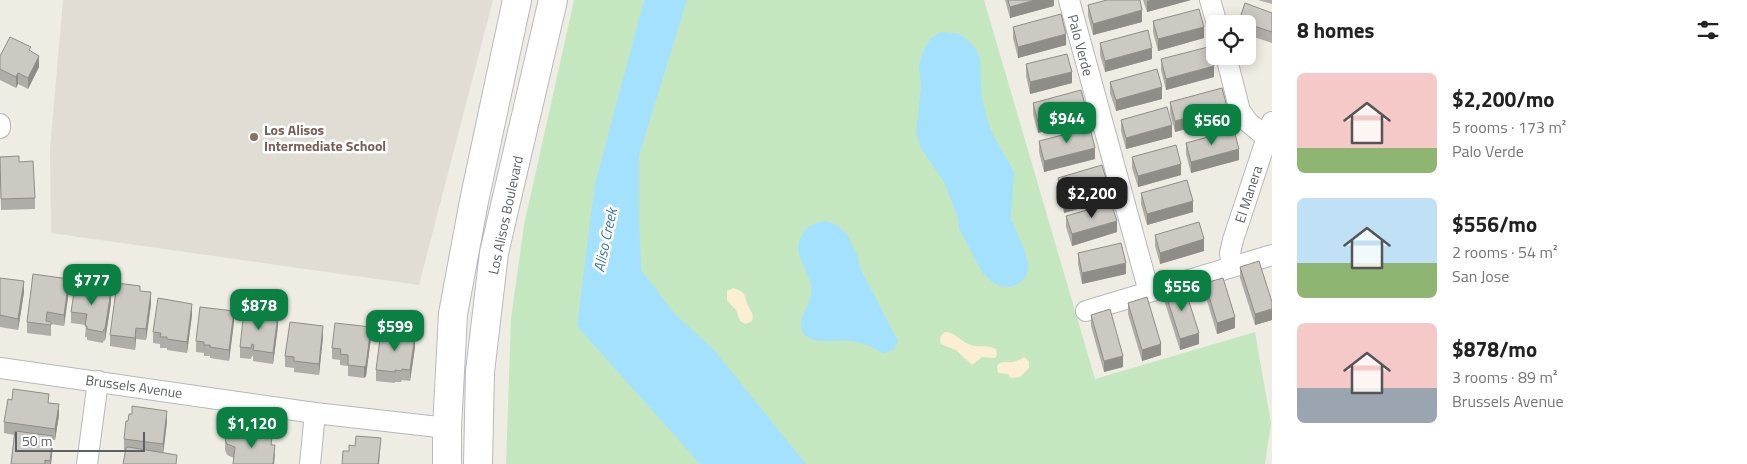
<!DOCTYPE html>
<html lang="en">
<head>
<meta charset="utf-8">
<style>
	body { margin:0; font-family:"Titillium Web",sans-serif; background:#f6f6f6; color:#222; height:100vh; display:flex; flex-direction:column; font-size:19px; white-space:nowrap }
	* { box-sizing:border-box; margin:0 }
	p { font-size:16px; color:#767676 }
	.icon { flex:none; width:28px; height:28px; fill:none; stroke:currentColor; stroke-width:2; stroke-linecap:round; stroke-linejoin:round }
	.map { position:relative; flex:1; overflow:hidden }
	.drawer { display:flex; flex-direction:column; background:#fff; width:475px }
	.drawer>* { flex:none }
	.controls { position:absolute; left:1206px; top:15px; display:grid; gap:10px }
	.controls a { display:grid; place-items:center; width:50px; height:50px; border-radius:8px; background:#fff; box-shadow:0 2px 12px #0003; font-size:25px }
	.scale { position:absolute; left:15px; bottom:12px; width:130px; box-sizing:border-box; padding-left:5px; border:2px solid #5c6165; border-top:0; font-size:14px; line-height:18px; white-space:nowrap; color:#5c6165; -webkit-text-stroke:4px #fff; paint-order:stroke }
	.price { position:absolute; translate:-50% -42px; padding:0 11px; border-radius:10px; background:#0b8043; color:#fff; font-size:16px; line-height:32px; filter:drop-shadow(0 1px 2px #0008) }
	.price::after { content:''; position:absolute; left:50%; top:30px; width:15px; height:11px; margin-left:-8px; background:inherit; clip-path:polygon(0 0,100% 0,50% 100%) }
	.price.current { background:#222; color:#fff }
	ul { padding:0; list-style:none }
	li { display:flex; align-items:center; gap:15px; height:125px; padding:0 25px }
	li span { display:grid; place-items:center; flex:none; width:140px; height:100px; border-radius:8px; color:#555 }
	li>.icon { margin-inline-start:auto }
	span .icon { width:60px; height:60px; fill:#fffc; stroke-width:1 }
	li b { font-size:21px }
	h2 { display:flex; justify-content:space-between; align-items:center; height:60px; padding:0 25px; font-size:21px }
	main { display:flex; flex:1; min-height:0 }
	.map>svg:first-child { display:block }
	.education { fill:#e1ddd5 }
	.green { fill:#c4e7c0 }
	.sand { fill:#fbeed3 }
	.water { fill:#a4e1ff }
	.lines { fill:none; stroke-linecap:round; stroke-linejoin:round }
	.street-casing { stroke:#b5b8bc; stroke-width:22 }
	.secondary-casing { stroke:#b6babf; stroke-width:30 }
	.street { stroke:#fff; stroke-width:20 }
	.secondary { stroke:#fff; stroke-width:28 }
	.wall { fill:#afada8 }
	.shaded-wall { fill:#8f8d88 }
	.building { fill:#ccc9c3; stroke:#8f8d88 }
	.education-dot { fill:#8d6e63; stroke:#fff; stroke-width:2 }
	.labels { text-anchor:middle; dominant-baseline:central; stroke-width:5; stroke-linejoin:round; paint-order:stroke }
	.street-label { font-size:14px; fill:#5c6165; stroke:#fff }
	.education-label { font-size:14px; font-weight:bold; fill:#785e54; stroke:#fff; text-anchor:start }
	.water-label { font-size:15px; font-style:italic; fill:#3977a2; stroke:#fff }
</style>
</head>
<body>
<main>
<div class="map">
<svg width="1272" height="464" viewBox="0 0 1272 464">
	<rect width="100%" height="100%" fill="#efece4"/>
	<path class="education" d="M63,0H493L419,285L51,233L50,149Z"/>
	<path class="green" d="M574,0H984L1095,379L1255,332L1271,423L1265,464H506L511,319L524,225Z"/>
	<path class="sand" d="M733,288C746,292 744,294 748,306C751,312 754,313 752,321L746,324L740,321L736,310L727,300V291Z
		M945,332C956,332 960,342 971,345C979,348 985,344 996,349L997,355L995,358L982,357L972,365L956,350L941,344C939,339 940,335 945,332Z
		M1025,357L1029,362V368L1020,377L1010,378L1008,374L998,373L997,366C1002,360 1005,363 1013,362C1017,361 1021,359 1025,357Z"/>
	<path class="water" d="M644,0H687L639,155V217L641,270L675,314L714,350L806,464H700L577,326L595,184Z
		M941,32L960,34L975,47L980,59L982,100L990,129L1014,172L1011,219L1024,249L1028,263L1027,275L1021,282L1011,287L1000,286L991,281L982,272L959,229L958,218L944,182L921,148L916,133L921,87L919,65L923,51L931,38Z
		M826,221L835,224L843,230L848,236L858,257L860,268L898,341L893,350C891,351 885,353 882,353C880,352 878,350 876,349C868,345 859,342 850,341C839,340 813,344 805,335C794,322 809,308 811,295C815,273 788,256 803,233C809,224 816,223 826,221Z"/>
	<g class="lines">
		<defs>
			<path id="street" d="M1069,0L1149,292
				M1210,0L1217,24
				M1226,56L1240,111L1248,122L1266,137
				M0,124V128
				M1232,267L1230,253L1233,240L1272,122
				M1086,311L1272,255
				M0,368L315,413L447,428
				M87,464L98,381
				M310,464L315,413"/>
			<path id="secondary" d="M447,464V428L453,314L474,201L517,0
				M478,464L480,372L494,253L553,0"/>
		</defs>
		<use href="#street" class="street-casing"/>
		<use href="#secondary" class="secondary-casing"/>
		<use href="#street" class="street"/>
		<use href="#secondary" class="secondary"/>
	</g>
	<path class="wall" d="M1005,0H1054V6L1010,18Z
		M1143,0H1191L1147,12Z
		M1258,0H1272V4Z
		M1088,5L1142,22L1093,35L1088,16Z
		M1272,13V43L1248,35V24H1239V21Z
		M1153,21L1204,38L1158,51L1153,32Z
		M1013,27L1066,45L1018,58L1013,38Z
		M1100,43L1152,59L1105,72L1100,55Z
		M31,51L39,67L28,89L18,84L16,88L0,80V56Z
		M1161,59L1214,77L1166,90L1161,70Z
		M1026,64L1072,83L1030,94L1026,76Z
		M1110,82L1162,99L1116,111L1110,93Z
		M1170,102L1227,118L1175,132L1170,113Z
		M1033,103L1086,119L1038,133L1033,114Z
		M1121,120L1172,137L1126,149L1121,131Z
		M1039,141L1095,159L1044,172L1039,152Z
		M1186,143L1239,160L1191,173L1186,154Z
		M0,157L19,162L35,198V209L1,210Z
		M1132,157L1181,175L1138,187L1132,168Z
		M1058,178L1109,200L1064,213L1058,189Z
		M1141,193L1193,212L1147,225L1141,204Z
		M1066,216L1117,232L1072,246L1066,227Z
		M1155,235L1204,251L1160,264L1155,246Z
		M1078,253L1126,274L1082,284L1078,264Z
		M1240,267L1272,302V320L1255,325L1240,278Z
		M0,278L24,292L18,330L0,327Z
		M1205,283L1235,328L1217,334L1205,294Z
		M69,290L64,326L51,324V336L27,333V322Z
		M140,291L151,304L146,340L136,339L135,350L110,346V335Z
		M1165,292L1199,344L1180,350L1165,303Z
		M111,302L105,341L104,340L103,343L87,340V337H85L86,325L71,323V312Z
		M1128,303L1161,355L1142,361L1128,314Z
		M192,315L187,353L167,350V348H160V344L153,343V332Z
		M1091,315L1123,367L1104,372L1091,326Z
		M234,322L229,361L210,358V356H204V353L196,352V341Z
		M278,326L273,364L253,361V356H252L251,359L240,358V347Z
		M323,337L319,375L294,372V368L285,367V356Z
		M371,338L366,376L364,378L348,376V366L340,365V360L332,359V348Z
		M415,347L410,381L402,380L401,382H395V383L376,381V370Z
		M49,403L59,415L55,440H53L51,464H11L14,435L4,433V422Z
		M167,422L163,453L177,464L124,450V439Z
		M225,439L272,445L275,456L274,464H233L234,458L227,455L225,450Z"/>
	<path class="shaded-wall" d="M1035,0H1054V6L1010,18V7Z
		M1150,0H1191L1147,12V1Z
		M1142,10V22L1093,35V24Z
		M1204,27V38L1158,51V39Z
		M1066,34V45L1018,58V47Z
		M1152,48V59L1105,72V61Z
		M39,56V67L28,89V78Z
		M1214,66V77L1166,90V79Z
		M1072,72V83L1030,94V82Z
		M18,73V84L16,88V77Z
		M1162,87V99L1116,111V100Z
		M1227,107V118L1175,132V121Z
		M1086,108V119L1038,133V122Z
		M1172,125V137L1126,149V138Z
		M1095,148V159L1044,172V161Z
		M1239,149V160L1191,173V162Z
		M1181,164V175L1138,187V176Z
		M1109,189V200L1064,213V202Z
		M1193,201V212L1147,225V214Z
		M1117,221V232L1072,246V234Z
		M1204,239V251L1160,264V253Z
		M1126,263V274L1082,284V273Z
		M69,279V290L64,326V315Z
		M24,281V292L18,330V319Z
		M111,291V302L105,341V329Z
		M151,292V304L146,340V329Z
		M192,304V315L187,353V342Z
		M1272,309V320L1255,325V314Z
		M234,311V322L229,361V350Z
		M278,315V326L273,364V353Z
		M1235,317V328L1217,334V323Z
		M323,326V337L319,375V364Z
		M371,327V338L366,376L364,378V367Z
		M136,328V339L135,350V338Z
		M1199,333V344L1180,350V339Z
		M415,336V347L410,381V370Z
		M1161,344V355L1142,361V350Z
		M1123,356V367L1104,372V361Z
		M59,404V415L55,440V429Z
		M167,411V422L163,455V444Z
		M53,436V447L51,464H50Z
		M381,438L379,464H378Z
		M275,445L274,464H273Z"/>
	<path class="building" d="M1008,0H1035L1010,7Z
		M1107,0H1140L1142,10L1093,24L1088,5Z
		M1245,3L1272,13V32L1239,21Z
		M1199,9L1204,27L1158,39L1153,21Z
		M1061,14L1066,34L1018,47L1013,27Z
		M1148,30L1152,48L1105,61L1100,43Z
		M10,37L31,47L29,50L39,56L28,78L18,73L16,77L0,69V56Z
		M1208,47L1214,66L1166,79L1161,59Z
		M1067,54L1072,72L1030,82L1026,64Z
		M1157,69L1162,87L1116,100L1110,82Z
		M1222,88L1227,107L1175,121L1170,102Z
		M1081,90L1086,108L1038,122L1033,103Z
		M1167,107L1172,125L1126,138L1121,120Z
		M1090,128L1095,148L1044,161L1039,141Z
		M1234,130L1239,149L1191,162L1186,143Z
		M1176,145L1181,164L1138,176L1132,157Z
		M19,156V162L33,161L35,198L1,199L0,157Z
		M1102,165L1109,189L1064,202L1058,178Z
		M1187,180L1193,201L1147,214L1141,193Z
		M1111,203L1117,221L1072,234L1066,216Z
		M1199,222L1204,239L1160,253L1155,235Z
		M1121,243L1126,263L1082,273L1078,253Z
		M1259,261L1272,302V309L1255,314L1240,267Z
		M33,274L69,279L64,315L47,312L46,321L51,322V325L27,322Z
		M0,278L24,281L18,319L0,315Z
		M1223,278L1235,317L1217,323L1205,283Z
		M117,283L140,286V291L151,292L146,329L136,328L135,338L110,335Z
		M75,286L111,291L105,329H104L103,332L87,329V326H85L87,314L71,312Z
		M1184,286L1199,333L1180,339L1165,292Z
		M1147,297L1161,344L1142,350L1128,303Z
		M158,298L192,304L187,342L167,339V337H160L161,333L153,332Z
		M200,307L234,311L229,350L210,347V345H204V342L196,341Z
		M1110,309L1123,356L1104,361L1091,315Z
		M244,310L278,315L273,353L253,350L254,345L252,344L251,348L240,347Z
		M290,322L323,326L319,364L294,361V357L285,356Z
		M335,323L371,327L366,365L364,367L348,365V355L340,354L341,349L332,348Z
		M381,331L415,336L410,370L402,369L401,371L395,370V372L376,370Z
		M13,389L49,394L48,403L59,404L55,429L4,422L8,399L12,400Z
		M132,406L167,411L163,444L124,439L126,421H128L129,414H132Z
		M15,431L53,436L50,461L45,460V464H11Z
		M232,433L272,436L271,445H275L273,464H233L235,447L227,444L225,439L228,434Z
		M356,436L381,438L378,464H342L343,451H349V445L355,446Z
		M128,447L177,455L176,464H123L126,448Z"/>
	<circle class="education-dot" cx="254" cy="137" r="5"/>
	<g class="labels">
		<g class="street-label">
			<text transform="translate(1081 45) rotate(75)">Palo Verde</text>
			<text transform="translate(1248 194) rotate(-72)">El Manera</text>
			<text transform="translate(505 215) rotate(-78)">Los Alisos Boulevard</text>
			<text transform="translate(134 386) rotate(8)">Brussels Avenue</text>
		</g>
		<g class="education-label">
			<text x="264" y="129">Los Alisos<tspan x="264" dy="16">Intermediate School</tspan></text>
		</g>
		<g class="water-label">
			<text transform="translate(605 240) rotate(-78)">Aliso Creek</text>
		</g>
	</g>
</svg>
<div class="controls">
<a><svg class="icon" aria-label="locate" viewBox="0 0 24 24"><circle cx="12" cy="12" r="6"/><path d="M12 2v4M12 18v4M2 12h4M18 12h4"/></svg></a>
</div>
<div class="scale">50 m</div>
<b class="price" style="left:1067px;top:144px">$944</b>
<b class="price" style="left:1212px;top:146px">$560</b>
<b class="price current" style="left:1092px;top:219px">$2,200</b>
<b class="price" style="left:92px;top:306px">$777</b>
<b class="price" style="left:1182px;top:312px">$556</b>
<b class="price" style="left:259px;top:331px">$878</b>
<b class="price" style="left:395px;top:352px">$599</b>
<b class="price" style="left:252px;top:449px">$1,120</b>
</div>
<section class="drawer">
<h2>8 homes<svg class="icon" aria-label="filters" viewBox="0 0 24 24"><path d="M4 7h16M4 17h16"/><circle cx="9" cy="7" r="2"/><circle cx="15" cy="17" r="2"/></svg></h2>
<ul>
<li><span style="background:linear-gradient(#f6c9c9 75%,#8fb573 0)"><svg class="icon" aria-label="home" viewBox="0 0 24 24"><path d="M3 11l9-7 9 7M6 9v11h12V9"/></svg></span><div><b>$2,200/mo</b><p>5 rooms · 173 m²</p><p>Palo Verde</p></div></li>
<li><span style="background:linear-gradient(#bfe0f5 65%,#8fb573 0)"><svg class="icon" aria-label="home" viewBox="0 0 24 24"><path d="M3 11l9-7 9 7M6 9v11h12V9"/></svg></span><div><b>$556/mo</b><p>2 rooms · 54 m²</p><p>San Jose</p></div></li>
<li><span style="background:linear-gradient(#f6c9c9 65%,#9aa5b1 0)"><svg class="icon" aria-label="home" viewBox="0 0 24 24"><path d="M3 11l9-7 9 7M6 9v11h12V9"/></svg></span><div><b>$878/mo</b><p>3 rooms · 89 m²</p><p>Brussels Avenue</p></div></li>
</ul>
</section>
</main>
</body>
</html>
